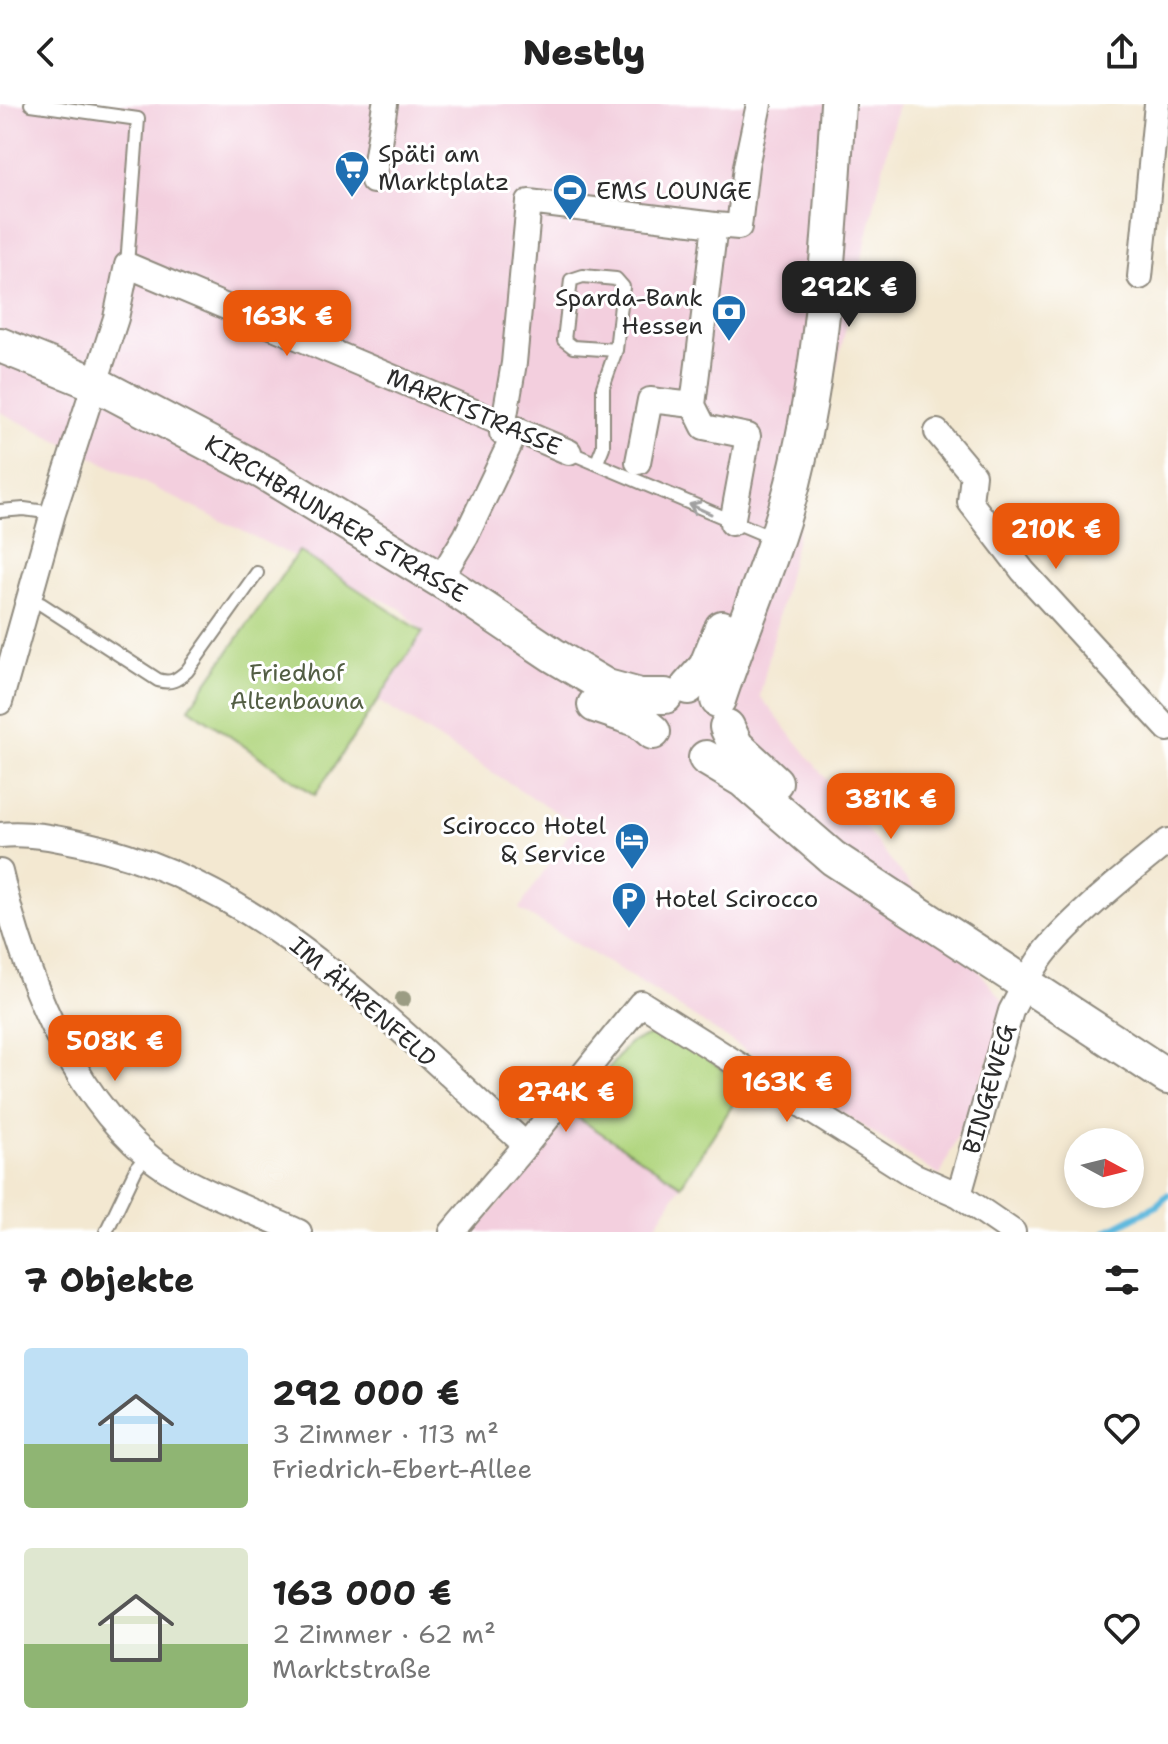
<!DOCTYPE html>
<html lang="de">
<head>
<meta charset="utf-8">
<style>
	body { margin:0; font-family:"Shantell Sans",sans-serif; background:#f2f2f2; color:#222; height:100vh; display:flex; flex-direction:column; font-size:30px; white-space:nowrap }
	* { box-sizing:border-box; margin:0 }
	p { font-size:26px; color:#767676 }
	.icon { flex:none; width:44px; height:44px; fill:none; stroke:currentColor; stroke-width:2; stroke-linecap:round; stroke-linejoin:round }
	.map { position:relative; height:1128px; overflow:hidden }
	.panel { display:flex; flex-direction:column; background:#fff; flex:1 }
	.panel>* { flex:none }
	.needle { width:52px; rotate:97deg }
	.tools { position:absolute; left:1064px; top:1024px; display:grid; gap:16px }
	.tools a { display:grid; place-items:center; width:80px; height:80px; border-radius:50%; background:#fff; box-shadow:0 4px 12px #0003; font-size:40px }
	.price { position:absolute; translate:-50% -68px; padding:0 18px; border-radius:16px; background:#ea580c; color:#fff; font-size:26px; line-height:52px; filter:drop-shadow(0 2px 4px #0008) }
	.price::after { content:''; position:absolute; left:50%; top:48px; width:24px; height:18px; margin-left:-12px; background:inherit; clip-path:polygon(0 0,100% 0,50% 100%) }
	.price.selected { background:#222; color:#fff }
	ul { padding:0; list-style:none }
	li { display:flex; align-items:center; gap:24px; height:200px; padding:0 24px }
	li span { display:grid; place-items:center; flex:none; width:224px; height:160px; border-radius:8px; color:#555 }
	li>.icon { margin-inline-start:auto }
	span .icon { width:96px; height:96px; fill:#fffc; stroke-width:1 }
	li b { font-size:34px }
	h2 { display:flex; justify-content:space-between; align-items:center; height:96px; padding:0 24px; font-size:34px }
	header { display:flex; justify-content:space-between; align-items:center; height:104px; padding:0 24px; background:#fff; font-size:36px; font-weight:800 }
	.map>svg:first-child { display:block }
	.built { fill:#f3cfde }
	.green { fill:#b0d57e; stroke:#6e8054; stroke-width:2 }
	.lines { fill:none; stroke-linecap:round; stroke-linejoin:round }
	.stream { stroke:#61b9de; stroke-width:7 }
	.lane-casing { stroke:#8f8a7e; stroke-width:16 }
	.street-casing { stroke:#8f8a7e; stroke-width:28 }
	.secondary-casing { stroke:#8f8a7e; stroke-width:38 }
	.lane { stroke:#fff; stroke-width:12 }
	.street { stroke:#fff; stroke-width:24 }
	.secondary { stroke:#fff; stroke-width:34 }
	.tree { fill:#9b9c83 }
	.oneway { stroke:#a0a0a0 }
	.labels { text-anchor:middle; dominant-baseline:central; stroke-width:6; stroke-linejoin:round; paint-order:stroke }
	.poi-label { font-size:24px; fill:#2b2b2b; stroke:#fff; text-anchor:start }
	.street-label { font-size:24px; fill:#2b2b2b; stroke:#fff }
	.park-label { font-size:24px; fill:#535e44; stroke:#fff }
</style>
</head>
<body>
<header><svg class="icon" aria-label="back" viewBox="0 0 24 24"><path d="M15 5l-7 7 7 7"/></svg>Nestly<svg class="icon" aria-label="share" viewBox="0 0 24 24"><path d="M12 15V3M7 8l5-5 5 5M5 13v7h14v-7"/></svg></header>
<div class="map">
<svg width="1168" height="1128" viewBox="0 0 1168 1128">
	<rect width="100%" height="100%" fill="#fff"/>
	<filter id="ink" filterUnits="userSpaceOnUse"><feTurbulence type="fractalNoise" baseFrequency=".0125" numOctaves="2"/><feDisplacementMap in="SourceGraphic" scale="16" xChannelSelector="R" yChannelSelector="G"/><feConvolveMatrix kernelMatrix="1 2 1 2 8 2 1 2 1" color-interpolation-filters="sRGB"/></filter>
	<filter id="wash" filterUnits="userSpaceOnUse"><feTurbulence type="fractalNoise" baseFrequency=".006" numOctaves="4" result="noise"/><feDisplacementMap in="SourceGraphic" scale="32" xChannelSelector="R" yChannelSelector="G"/><feGaussianBlur stdDeviation="1.8" result="paint"/><feColorMatrix in="noise" values="0 0 0 0 0 0 0 0 0 0 0 0 0 0 0 0 0 1.4 0 .05"/><feComposite in="paint" operator="in"/></filter>
	<g filter="url(#wash)">
		<rect width="100%" height="100%" fill="#f3e8d1"/>
		<path class="built" d="M0,0H898L760,592L1011,907L940,1072L648,883L519,805L575,720L378,597L423,528L401,505L0,308Z
			M572,1010L681,1081L652,1128H475Z"/>
		<path class="green" d="M299,447L423,528L315,691L189,604Z
			M650,931L677,933L745,982L681,1081L572,1010L629,939Z"/>
		<g class="lines">
			<path class="stream" d="M1106,1128L1156,1102L1168,1091"/>
		</g>
	</g>
	<g filter="url(#ink)">
		<g class="lines">
			<defs>
				<path id="lane" d="M31,0L138,15L127,161
					M569,348L775,435
					M597,358L603,343V283L616,246L623,183L616,175L583,172L571,176L564,236L573,243L616,246
					M0,407L24,405L53,409
					M28,495L41,500L158,576C171,580 177,576 187,567L257,469
					M106,1128L136,1065L147,1051"/>
				<path id="street" d="M373,77L385,0
					M715,121L739,123L746,62L759,0
					M1140,173L1157,0
					M693,301L704,323L748,332L732,419
					M937,328L973,371L970,398L1023,467L1168,625
					M502,329L514,259L529,98L715,121L693,301L650,296L638,358
					M449,460L466,432L517,325
					M0,598L53,409L116,214L127,161L569,348
					M0,731C29,728 56,734 84,740C264,779 394,923 526,1041
					M0,768C23,866 68,985 147,1051C183,1082 254,1107 299,1128
					M959,1091L1011,907C1022,887 1032,864 1046,847C1078,809 1129,769 1168,737
					M452,1128L526,1041L641,899L913,1071L959,1091L1013,1128"/>
				<path id="secondary" d="M0,241L94,279L265,369L450,482L553,551L607,583L640,592H665
					M688,583L706,563L722,524
					M718,596C742,523 774,453 793,379C824,255 830,126 838,0
					M595,601L639,616L653,628
					M727,623L736,642L775,678
					M706,654L743,676L833,754L1168,973"/>
			</defs>
			<use href="#lane" class="lane-casing"/>
			<use href="#street" class="street-casing"/>
			<use href="#secondary" class="secondary-casing"/>
			<use href="#lane" class="lane"/>
			<use href="#street" class="street"/>
			<use href="#secondary" class="secondary"/>
		</g>
		<circle class="tree" cx="403" cy="895" r="8"/>
		<defs><path id="oneway-shaft" d="M-6 0H5M1.5-3L5.5 0L1.5 3" fill="none" stroke-width="1.6" stroke-linecap="round" stroke-linejoin="round" transform="scale(2)"/></defs>
		<use class="oneway" href="#oneway-shaft" transform="translate(700 405) rotate(-156)"/>
	</g>
	<defs>
		<symbol id="supermarket-pin" viewBox="-11 -11 22 30"><path d="M0 17L-7.5 6A9.5 9.5 0 1 1 7.5 6Z" fill="#1f6fb2" stroke="#fff"/><path d="M-6-5.5h2.5l.6 2H6L4.5 2H-2.5L-4.4-4H-6ZM-1.5 3.2a1.3 1.3 0 1 0 .1 0ZM3 3.2a1.3 1.3 0 1 0 .1 0Z" fill="#fff"/></symbol>
		<symbol id="stadium-pin" viewBox="-11 -11 22 30"><path d="M0 17L-7.5 6A9.5 9.5 0 1 1 7.5 6Z" fill="#1f6fb2" stroke="#fff"/><path d="M0-5a6.5 5 0 1 0 0 10a6.5 5 0 1 0 0-10ZM-3.5-1.8h7v3.6h-7Z" fill="#fff"/></symbol>
		<symbol id="bank-pin" viewBox="-11 -11 22 30"><path d="M0 17L-7.5 6A9.5 9.5 0 1 1 7.5 6Z" fill="#1f6fb2" stroke="#fff"/><path d="M-6-4H6V4H-6ZM0-2.3a2.3 2.3 0 1 0 0 4.6a2.3 2.3 0 1 0 0-4.6Z" fill="#fff"/></symbol>
		<symbol id="hotel-pin" viewBox="-11 -11 22 30"><path d="M0 17L-7.5 6A9.5 9.5 0 1 1 7.5 6Z" fill="#1f6fb2" stroke="#fff"/><path d="M-6-4.5h1.5V1H6V5H4.5V3h-9V5H-6ZM-4 0a1.8 1.8 0 1 1 3.6 0ZM.5 0V-2.5h3Q6-2.5 6 0Z" fill="#fff"/></symbol>
		<symbol id="parking-pin" viewBox="-11 -11 22 30"><path d="M0 17L-7.5 6A9.5 9.5 0 1 1 7.5 6Z" fill="#1f6fb2" stroke="#fff"/><path d="M-3.5-5.5H1a3.5 3.5 0 0 1 0 7H-1V5.5H-3.5ZM-1-3.4V-.6H.8a1.4 1.4 0 0 0 0-2.8Z" fill="#fff"/></symbol>
	</defs>
	<g fill-rule="evenodd">
		<use href="#supermarket-pin" x="332" y="44" width="40" height="54"/>
		<use href="#stadium-pin" x="550" y="67" width="40" height="54"/>
		<use href="#bank-pin" x="709" y="188" width="40" height="54"/>
		<use href="#hotel-pin" x="612" y="716" width="40" height="54"/>
		<use href="#parking-pin" x="609" y="775" width="40" height="54"/>
	</g>
	<g class="labels">
		<g class="poi-label">
			<text x="378" y="50">Späti am<tspan x="378" dy="28">Marktplatz</tspan></text>
			<text x="596" y="87">EMS LOUNGE</text>
			<text x="703" y="194" text-anchor="end">Sparda-Bank<tspan x="703" dy="28">Hessen</tspan></text>
			<text x="606" y="722" text-anchor="end">Scirocco Hotel<tspan x="606" dy="28">&amp; Service</tspan></text>
			<text x="655" y="795">Hotel Scirocco</text>
		</g>
		<g class="street-label">
			<text transform="translate(474 308) rotate(23)">MARKTSTRASSE</text>
			<text transform="translate(336 415) rotate(31)">KIRCHBAUNAER STRASSE</text>
			<text transform="translate(363 898) rotate(41)">IM ÄHRENFELD</text>
			<text transform="translate(989 985) rotate(-74)">BINGEWEG</text>
		</g>
		<g class="park-label">
			<text x="297" y="569">Friedhof<tspan x="297" dy="28">Altenbauna</tspan></text>
		</g>
	</g>
</svg>
<div class="tools">
<a><svg class="needle" viewBox="-14 -14 28 28"><path d="M0-13l5 13h-10z" fill="#e53935"/><path d="M0 13l5-13h-10z" fill="#767676"/></svg></a>
</div>
<b class="price selected" style="left:849px;top:225px">292K €</b>
<b class="price" style="left:287px;top:254px">163K €</b>
<b class="price" style="left:1056px;top:467px">210K €</b>
<b class="price" style="left:891px;top:737px">381K €</b>
<b class="price" style="left:115px;top:979px">508K €</b>
<b class="price" style="left:787px;top:1020px">163K €</b>
<b class="price" style="left:566px;top:1030px">274K €</b>
</div>
<section class="panel">
<h2>7 Objekte<svg class="icon" aria-label="filters" viewBox="0 0 24 24"><path d="M4 7h16M4 17h16"/><circle cx="9" cy="7" r="2"/><circle cx="15" cy="17" r="2"/></svg></h2>
<ul>
<li><span style="background:linear-gradient(#bfe0f5 60%,#8fb573 0)"><svg class="icon" aria-label="home" viewBox="0 0 24 24"><path d="M3 11l9-7 9 7M6 9v11h12V9"/></svg></span><div><b>292 000 €</b><p>3 Zimmer · 113 m²</p><p>Friedrich-Ebert-Allee</p></div><svg class="icon" aria-label="heart" viewBox="0 0 24 24"><path d="M12 20l-8-8c-3-5 5-10 8-4 3-6 11-1 8 4z"/></svg></li>
<li><span style="background:linear-gradient(#dfe7d0 60%,#8fb573 0)"><svg class="icon" aria-label="home" viewBox="0 0 24 24"><path d="M3 11l9-7 9 7M6 9v11h12V9"/></svg></span><div><b>163 000 €</b><p>2 Zimmer · 62 m²</p><p>Marktstraße</p></div><svg class="icon" aria-label="heart" viewBox="0 0 24 24"><path d="M12 20l-8-8c-3-5 5-10 8-4 3-6 11-1 8 4z"/></svg></li>
</ul>
</section>
</body>
</html>
